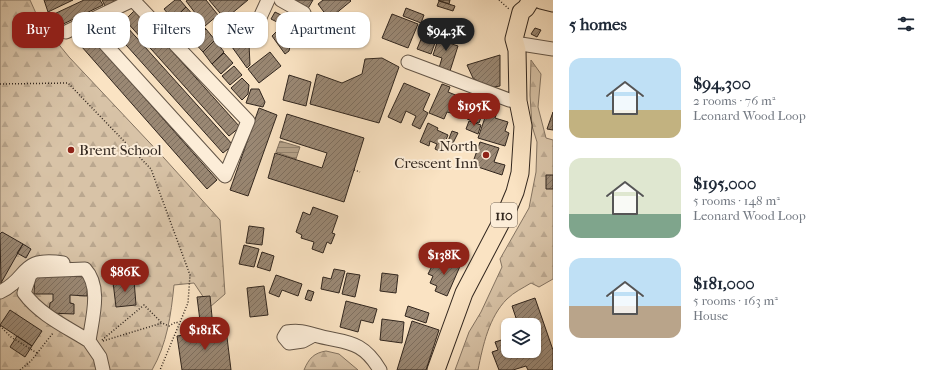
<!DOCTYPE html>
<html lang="en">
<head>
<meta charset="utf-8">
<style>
	body { margin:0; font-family:"IM FELL French Canon",serif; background:#f6f6f7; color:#1f2937; height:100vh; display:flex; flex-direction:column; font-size:15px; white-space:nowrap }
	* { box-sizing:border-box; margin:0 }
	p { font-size:13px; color:#747a83 }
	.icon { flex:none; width:22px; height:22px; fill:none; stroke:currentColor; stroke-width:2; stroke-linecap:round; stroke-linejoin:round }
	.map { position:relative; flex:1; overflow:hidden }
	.details { display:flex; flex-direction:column; background:#fff; width:380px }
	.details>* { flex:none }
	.hud { position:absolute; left:12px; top:12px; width:380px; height:36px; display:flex; gap:8px }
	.fabs { position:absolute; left:501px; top:318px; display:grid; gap:8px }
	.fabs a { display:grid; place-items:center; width:40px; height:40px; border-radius:8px; background:#fff; box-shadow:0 1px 3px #0004; font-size:20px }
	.price { position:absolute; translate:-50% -34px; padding:0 9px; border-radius:14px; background:#8f2418; color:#fff; font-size:13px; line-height:26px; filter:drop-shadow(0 1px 2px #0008) }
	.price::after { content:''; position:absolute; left:50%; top:24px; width:12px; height:9px; margin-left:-6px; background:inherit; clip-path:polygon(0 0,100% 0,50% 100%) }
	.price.active { background:#222; color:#fff }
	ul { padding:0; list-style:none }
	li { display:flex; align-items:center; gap:12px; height:100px; padding:0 16px }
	li span { display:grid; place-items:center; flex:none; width:112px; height:80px; border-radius:12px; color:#555 }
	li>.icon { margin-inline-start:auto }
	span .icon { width:48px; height:48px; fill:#fffc; stroke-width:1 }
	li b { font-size:17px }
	h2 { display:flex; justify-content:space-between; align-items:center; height:48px; padding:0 16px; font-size:17px }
	.tag { padding:0 14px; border-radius:12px; background:#fff; box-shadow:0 1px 3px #0004; font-size:14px; line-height:36px }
	.tag.active { background:#8f2418; color:#fff }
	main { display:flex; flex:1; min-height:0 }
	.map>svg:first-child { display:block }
	.forest { fill:url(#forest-firs); stroke:#847462 }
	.water { fill:url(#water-rules); stroke:#81715f }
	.building { fill:url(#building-hatch); stroke:#31261e }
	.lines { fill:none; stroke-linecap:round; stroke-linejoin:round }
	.minor-casing { stroke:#635547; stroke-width:15 }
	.major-casing { stroke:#31261e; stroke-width:19 }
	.path { stroke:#31261e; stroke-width:1.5; stroke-dasharray:1 2; stroke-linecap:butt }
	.minor { stroke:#fcedd8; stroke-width:13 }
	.major { stroke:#fae3c3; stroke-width:17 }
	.poi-dot { fill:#8f2418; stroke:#fcedd8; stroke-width:1.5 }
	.labels { text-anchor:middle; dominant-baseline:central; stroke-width:4; stroke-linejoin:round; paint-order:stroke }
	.shield { fill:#fcedd8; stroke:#6e6256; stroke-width:1 }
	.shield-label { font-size:14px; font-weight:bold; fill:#31261e }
	.poi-label { font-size:15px; fill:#31261e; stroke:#fcedd8; text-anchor:end }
</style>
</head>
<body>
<main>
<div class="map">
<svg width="553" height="370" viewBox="0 0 553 370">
	<defs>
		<pattern id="forest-firs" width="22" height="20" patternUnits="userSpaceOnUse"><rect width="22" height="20" fill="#d8c3a7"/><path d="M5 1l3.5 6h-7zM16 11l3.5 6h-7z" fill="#baa78f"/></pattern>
		<pattern id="water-rules" width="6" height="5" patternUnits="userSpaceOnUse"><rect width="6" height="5" fill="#b6a38b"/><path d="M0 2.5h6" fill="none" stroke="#958571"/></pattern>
		<pattern id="building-hatch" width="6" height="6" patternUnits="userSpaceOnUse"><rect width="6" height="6" fill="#9a8874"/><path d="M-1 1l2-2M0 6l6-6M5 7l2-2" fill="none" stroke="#7e6f5f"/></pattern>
	</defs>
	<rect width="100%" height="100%" fill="#fae3c3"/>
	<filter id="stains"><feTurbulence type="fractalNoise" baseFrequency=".005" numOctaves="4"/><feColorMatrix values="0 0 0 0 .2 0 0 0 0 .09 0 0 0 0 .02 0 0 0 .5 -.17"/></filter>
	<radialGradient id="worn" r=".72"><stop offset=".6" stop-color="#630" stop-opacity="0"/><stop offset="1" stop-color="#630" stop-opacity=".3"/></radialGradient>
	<path class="forest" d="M0,0H30L39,20L69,57L164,158L220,220L225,294L210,307L194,283L174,285C171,315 167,344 152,370H0Z
		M531,60L541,74L538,107L546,138L553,140V279L539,287L531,283C523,288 514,292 507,299C489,317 483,345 478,370H455L469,332L481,312L502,267L500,259L529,208L536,172L537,142L532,126L530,95Z
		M326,351L339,354L358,370H304C309,358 314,353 326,351Z"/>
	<path class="water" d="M280,141L300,147L296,159L276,152Z"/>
	<path class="building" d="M44,0H73L48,12Z
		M84,0H100L103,5L57,27L52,15Z
		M102,0H117L118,3L106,8Z
		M175,0H180L186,7L173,20L164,9Z
		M188,0H206L218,15L205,26L186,1Z
		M209,0H248L225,19Z
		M284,0H313L306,12Z
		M323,0H350L351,1L329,19L318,4Z
		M438,0H450L449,4Z
		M439,1L455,6L453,11L437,6Z
		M186,7L196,18L183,31L173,20Z
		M406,8L424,15L421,23L403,16Z
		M135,10L240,127L229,136L125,20Z
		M275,12L291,20L287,27L271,19Z
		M241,13L249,24L224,43L216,33Z
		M392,14L418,24L408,48L382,38Z
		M118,17L233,145L223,153L109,26Z
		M196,19L206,29L193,41L183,32Z
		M427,25L440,29L431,54L417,49Z
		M535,28L541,30L537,37L531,34Z
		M84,29L217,180L207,189L74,38Z
		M206,29L215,40L203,52L193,41Z
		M278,30L291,42L289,51L285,54L272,36Z
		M440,34L451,37L449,43L458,46L450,71L439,68L442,58L433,55Z
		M243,36L249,44L250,65L247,68L232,47Z
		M215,40L224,52L212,64L203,52Z
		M270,52L281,66L259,83L248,69Z
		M224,53L233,63L221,74L212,64Z
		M500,55V86L488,88L473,78L467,65Z
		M382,58L399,67L379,123L310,104L317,74L342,83L362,74L365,59Z
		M234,66L242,75L230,85L222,76Z
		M289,75L311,82L306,106L283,100Z
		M242,78L249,85L248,94L242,100L231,88Z
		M404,83L430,94L423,110L428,113L420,129L412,125L416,116L406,111L401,123L388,117Z
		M442,84L450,87L448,92L458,96L451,113L447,112L444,119L429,113Z
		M251,89H259L265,102L263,107L246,103Z
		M475,97L487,101L479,123L467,119Z
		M490,103L499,107L495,118L508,122L505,131L509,133L505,146L478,138Z
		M259,108L277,115L248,196L230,190Z
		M553,112V130L547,129Z
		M287,114L364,138L344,202L268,178L275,153L322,168L327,153L280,138Z
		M469,121L481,125L478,134L466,129Z
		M428,123L438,128L437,130L448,135L441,152L435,149L437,144L430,141L429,146L420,142Z
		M452,131L458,133L453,143L448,141Z
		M480,142L499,148L494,162L505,165L502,175L472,165Z
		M546,175H553V189H546Z
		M313,207L338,216L332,233L335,234L331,244L327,242L323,253L312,249L314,242L301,238L302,235L296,232L303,212L310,215Z
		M249,226L264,228L262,245L246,243Z
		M2,232L23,244L1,283L0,234Z
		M23,244L31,249L26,258L17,253Z
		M244,245L259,249L254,267L239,264Z
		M262,252L274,256L270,271L257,267Z
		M451,259L461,264L447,296L435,291L437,286L430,283L433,276L428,274L434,262L447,268Z
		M334,269L345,271L339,293L321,289L323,277L331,279Z
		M347,273L360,275L355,297L342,294Z
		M382,273L398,275L396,293L380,291Z
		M35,275L88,277L87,296L70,295V303L74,304V314L49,313L50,303L53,301V294H34Z
		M276,275L302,284L298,296L282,290L279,297L269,293Z
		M134,280L136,305L116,307L113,282Z
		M264,286L268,315L250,317L247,288Z
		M308,290L314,292L311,301L305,299Z
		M210,296L213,327L201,329L197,297Z
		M535,298L553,350V370H528L526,366L513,370H499L492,352L498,350L495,342L508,338V351H534V325H512V323L517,321L512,306Z
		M346,301L377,309L373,323L361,320L358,332L340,327Z
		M408,306L429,313L426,323L405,316Z
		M10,310L42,331L32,346L0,325Z
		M382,319L404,322L402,343L380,340Z
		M412,321L439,330L426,370H397Z
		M226,329L231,370H182L177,336Z
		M17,336L32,346L25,357L10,347Z"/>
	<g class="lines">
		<defs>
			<path id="minor" d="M281,0L304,13
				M86,23L225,176L248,121L133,0
				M66,32L133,0
				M252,35L268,0
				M521,44L553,49
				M408,62L509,100L518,101
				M0,292C29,279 19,256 63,263
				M314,335L303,341L289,343L284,337L287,332C298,330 305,332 315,335C345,344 361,338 380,370
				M89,341C67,327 40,315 24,293L30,275L35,271L85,269C102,287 92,319 89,341L100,357L103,370"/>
			<path id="major" d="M541,0L553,3
				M436,370L464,293L507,211L515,192L520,173L523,126L518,101L517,50L514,39L521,12L526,8L531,0"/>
		</defs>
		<use href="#minor" class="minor-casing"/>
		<use href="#major" class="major-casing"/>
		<path class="path" d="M499,0L509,9
			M0,84L68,83L151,169L190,275L188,303L160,370
			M354,170L360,172
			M0,326L11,337L37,353
			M102,340L144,305L162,323
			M103,341L162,323L169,326L176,322L178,323
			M20,370L31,361L53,333"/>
		<use href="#minor" class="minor"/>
		<use href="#major" class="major"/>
	</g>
	<g class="poi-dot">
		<circle cx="71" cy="150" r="4"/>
		<circle cx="486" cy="155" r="4"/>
	</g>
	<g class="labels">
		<rect class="shield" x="491" y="203" width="26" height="24" rx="3"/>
		<g class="shield-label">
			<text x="504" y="215">110</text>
		</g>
		<g class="poi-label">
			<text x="478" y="146">North<tspan x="478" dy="17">Crescent Inn</tspan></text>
			<text x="79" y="150" text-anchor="start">Brent School</text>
		</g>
	</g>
	<rect width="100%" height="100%" filter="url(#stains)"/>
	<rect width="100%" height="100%" fill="url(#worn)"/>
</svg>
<div class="fabs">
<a><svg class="icon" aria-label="layers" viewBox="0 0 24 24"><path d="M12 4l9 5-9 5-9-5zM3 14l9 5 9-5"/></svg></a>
</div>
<b class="price active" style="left:446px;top:52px">$94.3K</b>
<b class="price" style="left:474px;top:127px">$195K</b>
<b class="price" style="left:444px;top:276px">$138K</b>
<b class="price" style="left:125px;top:293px">$86K</b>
<b class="price" style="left:205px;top:351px">$181K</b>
<div class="hud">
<a class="tag active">Buy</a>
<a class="tag">Rent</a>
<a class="tag">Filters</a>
<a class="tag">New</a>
<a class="tag">Apartment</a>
</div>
</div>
<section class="details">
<h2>5 homes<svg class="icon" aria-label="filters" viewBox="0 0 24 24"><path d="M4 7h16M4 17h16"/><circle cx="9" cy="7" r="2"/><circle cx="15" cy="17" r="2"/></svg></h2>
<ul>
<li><span style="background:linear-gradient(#bfe0f5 65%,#c2b280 0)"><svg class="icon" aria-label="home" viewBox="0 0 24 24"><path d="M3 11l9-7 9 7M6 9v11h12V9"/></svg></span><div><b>$94,300</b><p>2 rooms · 76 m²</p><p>Leonard Wood Loop</p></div></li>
<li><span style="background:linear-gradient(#dfe7d0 70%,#7fa58c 0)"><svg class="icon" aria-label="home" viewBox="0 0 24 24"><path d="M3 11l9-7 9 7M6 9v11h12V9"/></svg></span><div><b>$195,000</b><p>5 rooms · 148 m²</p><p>Leonard Wood Loop</p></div></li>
<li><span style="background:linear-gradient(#bfe0f5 60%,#b9a48a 0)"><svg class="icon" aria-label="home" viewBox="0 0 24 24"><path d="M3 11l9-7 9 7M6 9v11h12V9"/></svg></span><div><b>$181,000</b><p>5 rooms · 163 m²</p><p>House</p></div></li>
</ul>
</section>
</main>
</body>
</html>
